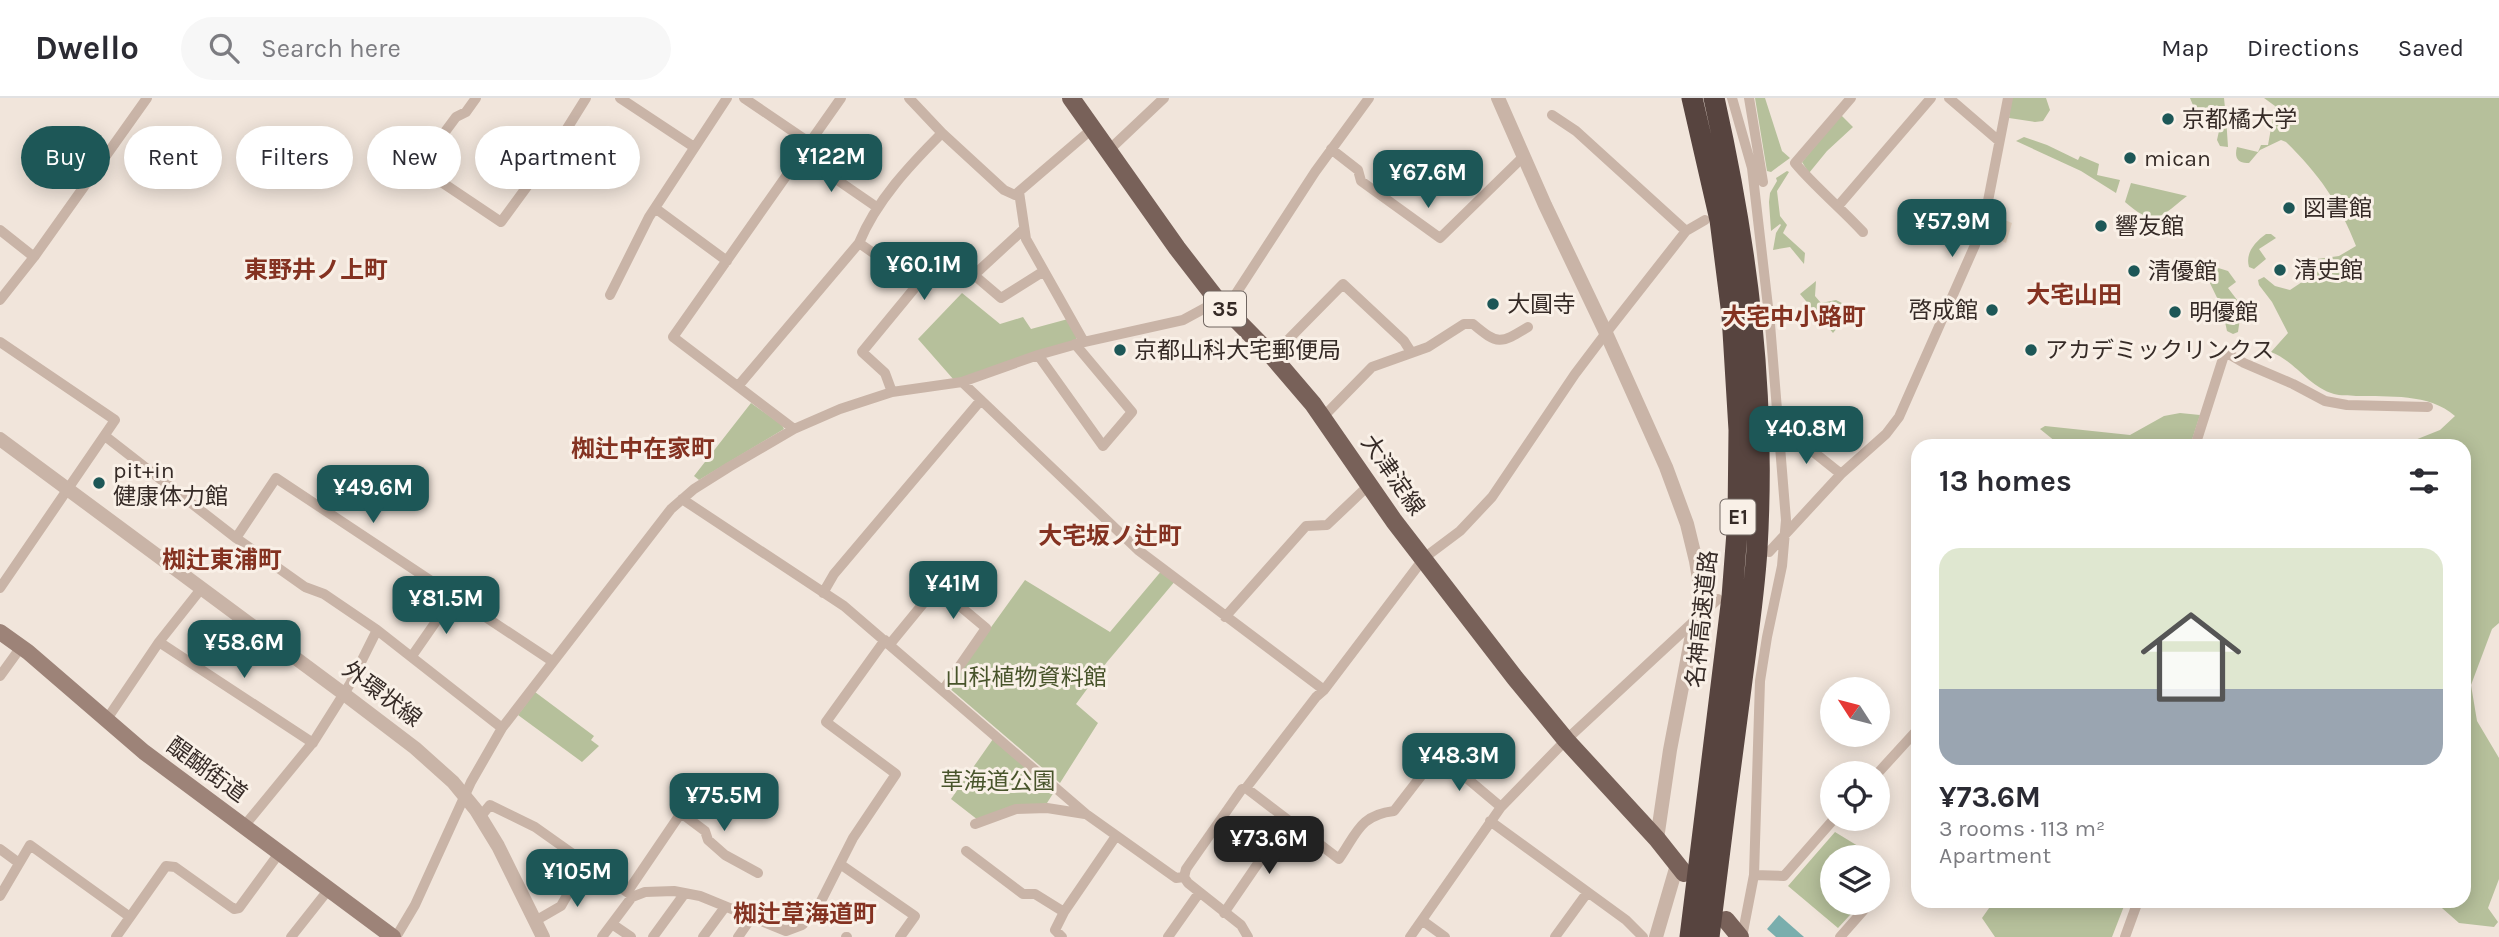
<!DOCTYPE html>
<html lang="en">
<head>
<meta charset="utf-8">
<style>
	body { margin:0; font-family:Karla,"Noto Sans JP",sans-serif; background:#f7f7f7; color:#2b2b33; height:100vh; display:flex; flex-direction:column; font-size:26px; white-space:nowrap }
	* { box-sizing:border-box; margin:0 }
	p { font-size:23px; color:#7c7c81 }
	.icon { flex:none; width:38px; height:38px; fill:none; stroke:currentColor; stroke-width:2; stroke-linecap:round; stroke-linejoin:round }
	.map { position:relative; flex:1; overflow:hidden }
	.sheet { position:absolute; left:1911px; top:341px; width:560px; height:469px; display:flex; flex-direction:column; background:#fff; border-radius:21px; box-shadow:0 4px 18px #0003 }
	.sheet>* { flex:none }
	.guide { position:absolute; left:21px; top:28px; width:665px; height:63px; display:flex; gap:14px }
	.needle { width:46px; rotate:306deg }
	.tools { position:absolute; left:1820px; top:579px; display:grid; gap:14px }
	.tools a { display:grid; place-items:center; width:70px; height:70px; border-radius:50%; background:#fff; box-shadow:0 4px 18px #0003; font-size:35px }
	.price { position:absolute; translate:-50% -60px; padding:0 16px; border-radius:14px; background:#1d5757; color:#fff; font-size:23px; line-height:46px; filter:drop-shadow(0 2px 4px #0008) }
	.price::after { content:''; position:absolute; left:50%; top:42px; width:21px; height:16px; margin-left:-10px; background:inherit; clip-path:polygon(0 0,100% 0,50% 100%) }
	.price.active { background:#222; color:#fff }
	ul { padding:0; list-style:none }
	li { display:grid; align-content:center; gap:14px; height:371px; padding:0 28px }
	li+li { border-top:2px solid #e1e1e2 }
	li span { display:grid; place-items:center; height:217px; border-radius:21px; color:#555 }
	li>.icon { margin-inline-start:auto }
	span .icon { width:126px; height:126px; fill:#fffc; stroke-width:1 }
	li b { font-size:30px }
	h2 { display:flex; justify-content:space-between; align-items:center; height:84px; padding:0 28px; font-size:30px }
	.tag { padding:0 24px; border-radius:32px; background:#fff; box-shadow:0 4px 18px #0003; font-size:24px; line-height:63px }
	.tag.active { background:#1d5757; color:#fff }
	header { display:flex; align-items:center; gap:42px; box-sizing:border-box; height:98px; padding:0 35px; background:#fff; border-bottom:2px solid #e1e1e2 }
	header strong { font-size:33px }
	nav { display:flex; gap:38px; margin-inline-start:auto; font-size:24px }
	.search { width:490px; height:63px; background:#f7f7f7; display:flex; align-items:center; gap:18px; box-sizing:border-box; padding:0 24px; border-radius:38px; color:#7c7c81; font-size:26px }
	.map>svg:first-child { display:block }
	.green { fill:#b6c09b }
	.plaza { fill:#e9d5c2 }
	.water { fill:#7aaead }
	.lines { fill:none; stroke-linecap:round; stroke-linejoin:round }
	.minor { stroke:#c9b4a7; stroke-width:10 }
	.tertiary { stroke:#c9b4a7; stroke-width:14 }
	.secondary { stroke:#9d8378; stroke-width:16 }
	.primary { stroke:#786159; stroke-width:18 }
	.motorway { stroke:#57443f; stroke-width:21 }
	.poi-dot { fill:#1d5757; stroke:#f9f0e7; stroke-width:2.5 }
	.labels { text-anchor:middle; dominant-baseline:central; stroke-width:6; stroke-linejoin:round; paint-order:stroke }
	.shield { fill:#f9f0e7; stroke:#706661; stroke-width:2 }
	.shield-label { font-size:21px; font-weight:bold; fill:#362b27 }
	.poi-label { font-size:23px; fill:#362b27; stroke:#f9f0e7; text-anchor:start }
	.street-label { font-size:23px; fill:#362b27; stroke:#f9f0e7 }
	.park-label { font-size:23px; fill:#48542b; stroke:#f9f0e7 }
	.neighbourhood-label { font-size:24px; font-weight:bold; fill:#843221; stroke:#f9f0e7 }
</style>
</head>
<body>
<header>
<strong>Dwello</strong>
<div class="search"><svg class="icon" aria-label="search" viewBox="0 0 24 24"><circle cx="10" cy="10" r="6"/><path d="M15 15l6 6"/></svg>Search here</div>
<nav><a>Map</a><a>Directions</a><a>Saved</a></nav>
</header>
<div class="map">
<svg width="2499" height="839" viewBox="0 0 2499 839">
	<rect width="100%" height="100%" fill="#f1e5db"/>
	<path class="green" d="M1755,0H1765L1782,53L1790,60L1771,74L1767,73Z
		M2011,0H2046L2050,12L2043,23L2035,24L2009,20Z
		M2190,0H2224L2225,10L2218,9V17L2226,19L2228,49L2220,48L2217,42L2221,24C2211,20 2205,14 2195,12Z
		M2264,0H2499V525L2492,531L2471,587L2477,623L2499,660V781L2488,810L2498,824L2494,829L2459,825L2434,803H2464V348H2400L2440,332L2455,318C2429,295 2389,299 2356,298C2349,297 2340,298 2334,296C2309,289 2295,263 2271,254L2288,235L2272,204L2259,187L2258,182L2264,179L2275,188L2290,192L2302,184L2300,174L2303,165L2310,162L2339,158L2356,148C2340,106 2318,75 2286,44L2281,42L2260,52L2249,65C2238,66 2234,60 2237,49L2258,54L2261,47H2268L2275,8Z
		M1841,17L1853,29L1827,53L1809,75L1802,64Z
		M2024,39L2047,47L2078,62L2080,58L2099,66L2097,77L2120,82L2116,95L2081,73L2016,43Z
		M1787,73L1789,74L1777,93L1780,118L1787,127L1783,135L1805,155L1804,166L1790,149L1773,152L1776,135L1781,127L1780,126L1771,133L1769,104L1770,95L1777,83L1776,80Z
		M2131,85L2187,98C2159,120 2155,130 2125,104Z
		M2266,136H2271L2276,140L2259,151L2266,161L2254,171L2249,169C2245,155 2255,144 2266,136Z
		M2212,168L2228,173L2236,184L2228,190L2247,215L2240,220L2238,234L2233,236L2227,233L2222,210L2207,179L2208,170Z
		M1816,183L1815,198L1821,205L1836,202L1846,207L1847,218L1833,235L1800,196Z
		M962,195L1000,226L1023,219L1031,231L1068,221L1078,237L1075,243L954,282L918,241Z
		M751,305L782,327L784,331L699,382L694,378Z
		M2180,315L2200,317L2190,348H2061L2040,331L2045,328L2130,337L2164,318Z
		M1163,471L1176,482L1107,564L1076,606L1098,625L1060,685L948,589L1025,482L1110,534Z
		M535,594L594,638L591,642L599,648L582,664L518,617Z
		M993,641L1054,694L1047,705L978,722L951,701Z
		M1294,730L1308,741L1296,757L1279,744L1289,731Z
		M1835,734L1876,759L1832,760V805H1861L1838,830L1788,788Z
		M1994,803H2126L2112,839H1995L1982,820Z"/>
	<path class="plaza" d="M1992,117L2012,125L2006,145L2000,142L2003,134L1989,129Z"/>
	<path class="water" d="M1779,817L1804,839H1776L1767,831Z"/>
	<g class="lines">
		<path class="minor" d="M476,0L466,14L456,19L419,69L501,124L553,53L586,0
			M620,0L694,49
			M744,0L810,45
			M909,0L942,35L1004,92L1015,97L1092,31
			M1732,0L1752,70L1770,226L1786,422L1782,468L1767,539L1760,583L1754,777L1742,839
			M1749,0L1763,84
			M1851,0L1795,65C1816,90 1841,110 1863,134
			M1949,0L1999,43
			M1552,17L1576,33L1686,133
			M1331,51L1358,72L1361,83L1440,140L1524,58
			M1108,53L1164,0
			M801,57L878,110
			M1019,94L1026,141L1084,244
			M1839,107L1931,0
			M655,110L727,163
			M1024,131L974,177L1001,200L1044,173
			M0,132L34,159
			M859,145L918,186L862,254L885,275L892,294
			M610,197L649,119L727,0
			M0,202L34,159L147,0
			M1226,211L1315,74L1369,0
			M0,244L115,322L0,490
			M1038,257L1103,348L1132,314L1075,246
			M1272,258L1343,186L1404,243L1411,254
			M962,284L1138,452L1324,592
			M739,287L859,145C876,103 910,67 942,35
			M1323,319L1372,269L1428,249L1464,226H1473C1498,247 1500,246 1528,229
			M794,331L673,239L841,0
			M1780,335L1791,336L1841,376
			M105,338L236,440L305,489L324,496L377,532L502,630
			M2195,348L2225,254L2244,265L2293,286L2325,303L2347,307L2428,309
			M682,401L844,508L1086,716L1176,780L1184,779L1188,785L1241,827L1248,839
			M236,440L276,380L552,563
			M1769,454L1841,376L1886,336L1899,319L1975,147L1988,103L2008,0
			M823,495L834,476L981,302
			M1225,519L1306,428L1327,427L1369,387
			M159,544L313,645
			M890,546L931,496L943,494L986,530L943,592
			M412,558L453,499
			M0,578L21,549
			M107,621L159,544L201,491
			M1877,676L1918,631
			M1246,690L1339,761C1357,735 1360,717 1394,713L1438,656L1501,709
			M481,718L490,707L535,729L631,797
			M1490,723L1626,822L1643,839
			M975,726L1016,711L1047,710L1085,716
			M245,727L314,643L350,586L377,532
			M0,751L19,765
			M966,753L1023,796H1035L1064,814
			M840,766L915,818L900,839
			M1754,777L1784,778L1834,721
			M1184,779L1186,771L1242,691L1246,690L1316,599L1324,592L1424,460L1460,433L1492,399L1575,276L1606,235L1686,133L1705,122
			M628,793L681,715L705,733L708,742L725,757L758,775
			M0,798L30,747L130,819
			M1224,815L1287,723
			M535,823L561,808L586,764
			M1423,823L1445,839
			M612,826L631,839
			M116,839L166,768L175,769L234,811L239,810L280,754
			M291,839L329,791
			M396,839L415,807L471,684L502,630L671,411L694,391L729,369L794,331L840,311L892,294L962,284L1038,257L1084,244L1183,222L1218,203
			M602,839L632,799L645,794L674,793L700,798L786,833L802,827L815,815L853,740L896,676L826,624L885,542
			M653,839L685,795
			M703,839L725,809
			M738,839L752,819
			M846,839H847
			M1062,839L1055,832L1064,814L1116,738
			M1168,839L1199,795
			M1410,839L1501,709L1566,642L1718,501
			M1555,839L1587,795
			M1840,839L1870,805
			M2125,839L2138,803"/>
		<path class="tertiary" d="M1498,0L1545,107L1606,235L1666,369L1687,426L1696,463L1702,499L1691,542L1670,652L1657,741
			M0,341L344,596L415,650L453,684L476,712L498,748L543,839
			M1656,839L1677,767"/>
		<path class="secondary" d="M0,534L28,554L144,654L393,839"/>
		<path class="primary" d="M1071,0L1177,150L1218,203L1272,258L1313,306L1394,423L1515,580L1566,642L1657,741L1684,775
			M1726,822L1740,839"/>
		<path class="motorway" d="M1690,839L1732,499L1738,421L1739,332L1732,217L1720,122L1692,0
			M1709,839C1719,759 1729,678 1740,598C1746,549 1754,500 1757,451C1766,296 1748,151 1714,0"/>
	</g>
	<g class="poi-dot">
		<circle cx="2168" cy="21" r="7"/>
		<circle cx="2130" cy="60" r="7"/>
		<circle cx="2289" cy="110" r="7"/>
		<circle cx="2101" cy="128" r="7"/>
		<circle cx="2280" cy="172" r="7"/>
		<circle cx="2134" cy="173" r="7"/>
		<circle cx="1493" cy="206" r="7"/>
		<circle cx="1992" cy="212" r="7"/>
		<circle cx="2175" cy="214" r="7"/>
		<circle cx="1120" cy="252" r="7"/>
		<circle cx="2031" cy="252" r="7"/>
		<circle cx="99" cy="385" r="7"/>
	</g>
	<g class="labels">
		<g class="shield">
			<rect x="1204" y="193.5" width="42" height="35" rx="5"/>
			<rect x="1720.5" y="401.5" width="35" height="35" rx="5"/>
		</g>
		<g class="shield-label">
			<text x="1225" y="211">35</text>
			<text x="1738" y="419">E1</text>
		</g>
		<g class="poi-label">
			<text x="2182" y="21">京都橘大学</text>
			<text x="2144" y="60">mican</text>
			<text x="2303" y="110">図書館</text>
			<text x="2115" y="128">響友館</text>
			<text x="2294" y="172">清史館</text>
			<text x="2148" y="173">清優館</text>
			<text x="1507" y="206">大圓寺</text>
			<text x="1978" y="212" text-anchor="end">啓成館</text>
			<text x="2189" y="214">明優館</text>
			<text x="1134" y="252">京都山科大宅郵便局</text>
			<text x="2045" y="252">アカデミックリンクス</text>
			<text x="113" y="372">pit+in<tspan x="113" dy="26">健康体力館</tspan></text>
		</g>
		<g class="street-label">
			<text transform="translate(1393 377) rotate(55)">大津淀線</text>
			<text transform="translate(1702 521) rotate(-84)">名神高速道路</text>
			<text transform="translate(382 596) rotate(37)">外環状線</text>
			<text transform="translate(207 672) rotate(36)">醍醐街道</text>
		</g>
		<g class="park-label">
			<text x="1026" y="579">山科植物資料館</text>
			<text x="998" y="683">草海道公園</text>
		</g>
		<g class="neighbourhood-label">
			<text x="316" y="172">東野井ノ上町</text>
			<text x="2074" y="197">大宅山田</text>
			<text x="1794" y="219">大宅中小路町</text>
			<text x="643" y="351">椥辻中在家町</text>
			<text x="1110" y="438">大宅坂ノ辻町</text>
			<text x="222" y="462">椥辻東浦町</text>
			<text x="805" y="816">椥辻草海道町</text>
		</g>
	</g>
</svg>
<div class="tools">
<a><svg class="needle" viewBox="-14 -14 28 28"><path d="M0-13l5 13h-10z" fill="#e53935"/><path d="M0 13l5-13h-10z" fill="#7c7c81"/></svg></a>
<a><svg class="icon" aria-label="locate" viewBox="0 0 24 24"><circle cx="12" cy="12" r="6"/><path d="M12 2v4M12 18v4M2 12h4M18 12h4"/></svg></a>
<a><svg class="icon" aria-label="layers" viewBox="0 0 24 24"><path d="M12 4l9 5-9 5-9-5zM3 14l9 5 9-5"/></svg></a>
</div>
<b class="price" style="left:831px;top:96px">¥122M</b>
<b class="price" style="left:1428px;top:112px">¥67.6M</b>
<b class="price" style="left:1952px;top:161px">¥57.9M</b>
<b class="price" style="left:924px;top:204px">¥60.1M</b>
<b class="price" style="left:1806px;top:368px">¥40.8M</b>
<b class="price" style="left:373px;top:427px">¥49.6M</b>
<b class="price" style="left:953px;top:523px">¥41M</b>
<b class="price" style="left:446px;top:538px">¥81.5M</b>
<b class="price" style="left:244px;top:582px">¥58.6M</b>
<b class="price" style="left:1459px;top:695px">¥48.3M</b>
<b class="price" style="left:724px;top:735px">¥75.5M</b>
<b class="price active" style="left:1269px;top:778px">¥73.6M</b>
<b class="price" style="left:577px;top:811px">¥105M</b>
<div class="guide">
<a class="tag active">Buy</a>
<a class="tag">Rent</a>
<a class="tag">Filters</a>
<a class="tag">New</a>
<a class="tag">Apartment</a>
</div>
<section class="sheet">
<h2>13 homes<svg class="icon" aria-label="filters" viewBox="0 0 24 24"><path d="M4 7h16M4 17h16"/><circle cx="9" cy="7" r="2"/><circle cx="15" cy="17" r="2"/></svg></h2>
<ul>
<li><span style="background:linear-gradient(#dfe7d0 65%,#9aa5b1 0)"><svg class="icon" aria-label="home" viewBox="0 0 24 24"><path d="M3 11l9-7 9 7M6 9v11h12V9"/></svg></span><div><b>¥73.6M</b><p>3 rooms · 113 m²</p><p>Apartment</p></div></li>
</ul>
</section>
</div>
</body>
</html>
